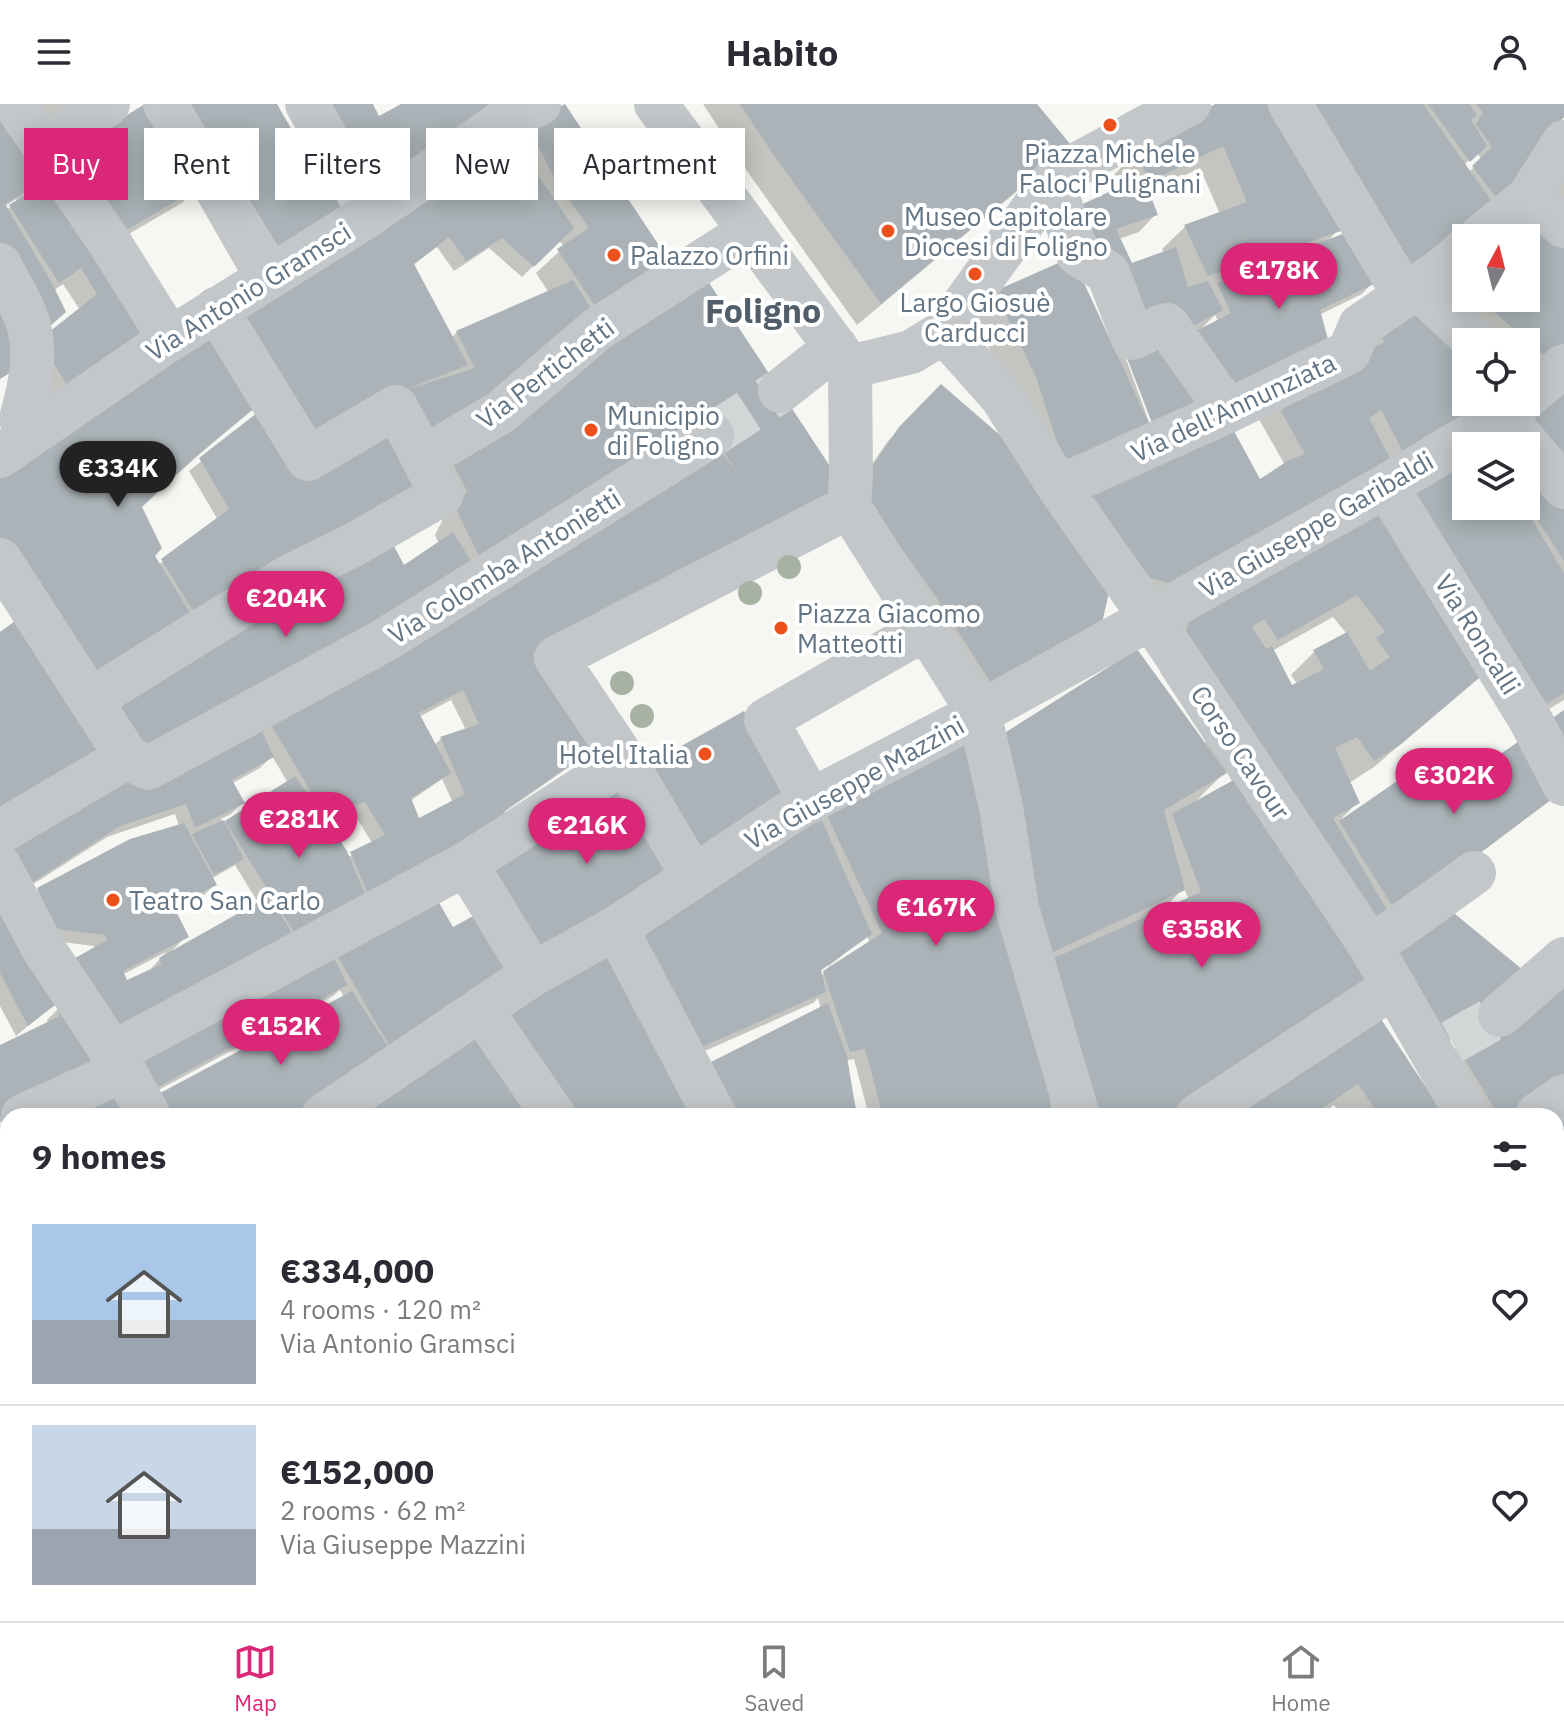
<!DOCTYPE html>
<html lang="en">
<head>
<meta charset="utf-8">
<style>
	body { margin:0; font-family:"IBM Plex Sans",sans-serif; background:#f2f2f3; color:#2b2b33; height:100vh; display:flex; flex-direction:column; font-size:30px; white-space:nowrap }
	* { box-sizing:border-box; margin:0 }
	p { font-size:26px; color:#7c7c81 }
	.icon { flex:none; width:44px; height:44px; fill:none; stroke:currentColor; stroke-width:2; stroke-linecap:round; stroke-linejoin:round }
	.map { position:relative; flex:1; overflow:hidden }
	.details { position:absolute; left:0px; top:1004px; width:1564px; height:514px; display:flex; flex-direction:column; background:#fff; border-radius:24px 24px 0 0; box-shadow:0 4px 20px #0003 }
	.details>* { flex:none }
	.top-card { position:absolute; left:24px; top:24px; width:800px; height:72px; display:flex; gap:16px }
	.needle { width:52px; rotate:7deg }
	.fabs { position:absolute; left:1452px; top:120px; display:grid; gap:16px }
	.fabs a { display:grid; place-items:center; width:88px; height:88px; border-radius:0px; background:#fff; box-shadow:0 4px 20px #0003; font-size:40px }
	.price { position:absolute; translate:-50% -68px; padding:0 18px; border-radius:28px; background:#db2777; color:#fff; font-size:26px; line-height:52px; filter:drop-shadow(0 2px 4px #0008) }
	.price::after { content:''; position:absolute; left:50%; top:48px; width:24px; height:18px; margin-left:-12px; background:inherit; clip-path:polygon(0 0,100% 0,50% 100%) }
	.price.current { background:#222; color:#fff }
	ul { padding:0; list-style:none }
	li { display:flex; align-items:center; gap:24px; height:200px; padding:0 32px }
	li+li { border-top:2px solid #e1e1e2 }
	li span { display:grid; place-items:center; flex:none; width:224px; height:160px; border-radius:0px; color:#555 }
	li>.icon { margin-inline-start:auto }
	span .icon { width:96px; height:96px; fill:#fffc; stroke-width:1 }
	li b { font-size:34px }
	h2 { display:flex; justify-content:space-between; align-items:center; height:96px; padding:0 32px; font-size:34px }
	.chip { padding:0 28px; border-radius:0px; background:#fff; box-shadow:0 4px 20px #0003; font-size:28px; line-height:72px }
	.chip.current { background:#db2777; color:#fff }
	header { display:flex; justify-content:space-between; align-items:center; height:104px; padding:0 32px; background:#fff; font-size:36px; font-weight:700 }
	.menu { display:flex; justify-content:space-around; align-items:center; height:112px; border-top:2px solid #e1e1e2; background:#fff; font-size:22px; color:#7c7c81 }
	.menu a { display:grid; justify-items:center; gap:4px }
	.menu .current { color:#db2777 }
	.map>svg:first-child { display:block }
	.shadow { fill:#0003; fill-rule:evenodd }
	.building { fill:#abb3b8; fill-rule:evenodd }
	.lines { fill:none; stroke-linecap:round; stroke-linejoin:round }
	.minor-tunnel { stroke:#d1d6d6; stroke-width:44; stroke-dasharray:44 22; stroke-linecap:butt }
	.minor { stroke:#c3c7ca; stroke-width:44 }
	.tree { fill:#a7b2a3 }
	.poi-dot { fill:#ec511c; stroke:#fff; stroke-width:3 }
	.labels { text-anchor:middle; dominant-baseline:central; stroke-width:8; stroke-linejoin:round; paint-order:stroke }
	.poi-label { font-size:26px; fill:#637584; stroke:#fff; text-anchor:start }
	.street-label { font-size:26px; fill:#637584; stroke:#fff }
	.district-label { font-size:34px; font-weight:bold; fill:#515e69; stroke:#fff }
</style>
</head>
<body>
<header><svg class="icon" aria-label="menu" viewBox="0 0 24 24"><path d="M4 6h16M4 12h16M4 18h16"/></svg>Habito<svg class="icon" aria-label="person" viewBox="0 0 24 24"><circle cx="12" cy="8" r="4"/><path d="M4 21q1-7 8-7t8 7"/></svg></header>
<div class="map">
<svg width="1564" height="1517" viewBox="0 0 1564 1517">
	<rect width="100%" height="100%" fill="#f6f6f2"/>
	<path class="shadow" d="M0,0H107L35,50L50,70L35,87L52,77L54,82L72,64L61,47L78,30L107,12L113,21L144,3L143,0H275L315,70L323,66L286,0H370L378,14L404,0H527L502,10L346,119L245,179L193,88L182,99L98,148L149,226L131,243L49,297L23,255L40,237L80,206L63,180L53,187L63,208L28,241L0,186ZM16,95L17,96L6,107L4,103Z
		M703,0H1034L1045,64L857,221L749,70Z
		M1219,0H1564V9L1483,116L1287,13L1338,126L1327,138L1373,178L1362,190L1319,211L1125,252L1156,337L1260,378L1285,361L1257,312L1374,226L1466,298L1377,392L1159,505L1107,491L979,589L847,396L888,337L941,283L1007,339L1011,290L973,211L996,188L1066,158L1119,85L1110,75L1132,52ZM1477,49L1482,56L1469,68L1464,61ZM1200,64L1220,110L1185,123L1162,145L1164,150L1131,161L1119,135L1139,128L1156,110L1148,89ZM1079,172L1094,183L1123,243L1115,251ZM1215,211L1218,217L1201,225Z
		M527,21L645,181L392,314L0,722V530L25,512L0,376ZM559,136L564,143L536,169L549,189L457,228L451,234L413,161L437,143L454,167L489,144L522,173ZM261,296L266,305L189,367L218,416L158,461L152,452L140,403Z
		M1564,59V245L1541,269L1526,256V238H1505L1439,182L1466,157V194H1526V134Z
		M538,293L839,379L533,554L597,641L585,652L503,709L0,1018V943L48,920L47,916L59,904L95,845L94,842L45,836L27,798L38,786L179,722L175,710L107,733L13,793L62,893L16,932L0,902V737L461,485L404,464L439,440L435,431L445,411L428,376ZM451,596L466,626L441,635L434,641L419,613ZM272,652L288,679L224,721L221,715L231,710L242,699L231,680L260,664ZM442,675L453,699L418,716L410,697ZM353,708L372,739L347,754L324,718ZM235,761L259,800L170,849L186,832L173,806L203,792L214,781L211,775ZM166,848L149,867L127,879L122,871Z
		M1526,342L1564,350V596L1514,626L1481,571L1374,663L1349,679L1358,698L1341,715L1440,695L1564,609V686L1391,816L1356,889L1169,1012H1074L1033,873L1052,1012H869L854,955L845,957L856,1012H337L827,711L977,656L1203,640L1206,638L1160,568L1170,529L1193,506L1466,402H1526ZM1333,513L1347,530L1314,548L1291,571L1298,581L1291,584L1272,547ZM1226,667L1233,679L1195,698ZM1184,784L1189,796L1160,808ZM867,832L870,839L832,864L830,861ZM828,861L830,863L819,874V868ZM818,894L821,905L700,965L678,959L813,899Z
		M452,826L520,865L375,955L296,1012H37L326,841ZM340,886L344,893L140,1006L136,998L333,892Z
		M1370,859L1487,915L1429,947Z
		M1536,901L1538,1012H1462L1434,966L1457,943Z
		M1377,912L1442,1012H1342L1334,1001L1319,1012H1221Z
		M1564,1006V1214L1556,1197V1147L1563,1140L1556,1142V1012Z
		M8,1214V1510H319L309,1517H0V1219Z
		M1556,1220L1564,1235V1316L1556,1321Z
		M1335,1510H1439L1430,1517H1340Z"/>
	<path class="building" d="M0,0L53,71L5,100L53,181L66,208L40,231L0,153Z
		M145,0L202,82L118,131L72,62L91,50L77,29L114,19Z
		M177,0H277L316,68L339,56L313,0H373L379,12L401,0H513L269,158Z
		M565,0L670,158L597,205L557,145L589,124L554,73L526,19Z
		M740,0H1037L1071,41L881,200L771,47Z
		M1215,0H1279L1341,127L1208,172L1184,121L1247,98L1223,42L1153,76L1131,50Z
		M1297,0H1423L1497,105L1406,185Z
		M1428,0H1469L1477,11L1471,16L1487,42L1470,58Z
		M1476,0H1564V13L1501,100L1472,62L1492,43L1476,20L1483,9Z
		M508,27L574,124L534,163L502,134L466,157L449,133L414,160L468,261L402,287L475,264L456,227L573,176L599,217L432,341L402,287L304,340L231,216Z
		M1143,72L1158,111L1116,125L1132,159L1176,143L1188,183L1208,177L1223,206L1184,227L1213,304L1157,332L1070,106Z
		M52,75L151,226L67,281L39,236L97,190L81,164L59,179L9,101Z
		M1530,97L1564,125V248L1554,260L1478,194H1526V134H1488Z
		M1350,127L1376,179L1320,206L1329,239L1224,288L1184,233L1231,209L1217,179Z
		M1072,153L1152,326L1068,372L1036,273L995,187Z
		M702,168L841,379L840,390L660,494L532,549L599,641L504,707L511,719L372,799L350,748L385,731L365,698L325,711L267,614L712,337L738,369L705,321L485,464L457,407L467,387L449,352ZM463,586L479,620L440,633L465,690L419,714L411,694L451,669L419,609Z
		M1415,195L1466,252V298H1506L1410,361L1381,306L1369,314L1395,364L1183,483L1129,468L1079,389L1228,316L1260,375L1289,356L1305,350L1273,293L1385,238L1373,224Z
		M0,206L21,262L0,275Z
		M216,221L262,298L193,355L142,403L162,444L155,452L197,520L91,589L0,442V374Z
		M941,280L1008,338L1110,484L1102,519L991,579L936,493L858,383L899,323Z
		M1564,282V351L1523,320Z
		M266,302L309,364L393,311L422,390L200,518L161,455L229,405L199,354Z
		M1466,346V402H1524L1564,469V589L1538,605L1405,382Z
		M1564,357V457L1526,398V362Z
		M1374,401L1492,563L1400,641L1374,657L1357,633L1335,644L1360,699L1333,714L1394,818L1374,835L1182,544L1192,504ZM1357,491L1385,528L1376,534L1390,553L1370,567L1347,528L1313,546L1324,565L1292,581L1272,542L1266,545L1252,523L1264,515L1278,536Z
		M453,428L477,466L148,655L114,590L388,431L404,461Z
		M26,509L115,647L0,719V528Z
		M1137,545L1227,669L1164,706L1185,786L1038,855L995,635Z
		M1564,606V686L1398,811L1339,717L1419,662L1440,692Z
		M744,607L797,697L696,754L642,664Z
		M258,619L274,653L232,676L245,699L195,724L186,700L120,722L25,783L0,735Z
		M972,622L1004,796L1054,1012H883L865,945L850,948L823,867L882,829L826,709Z
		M630,667L687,769L544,856L486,755Z
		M295,672L347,747L369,800L301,839L225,717Z
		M1239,673L1370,878L1166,1012H1088L1043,859L1201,788L1172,710Z
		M819,710L872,830L821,866L826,888L691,948L624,825Z
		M224,716L244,755L214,771L192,730Z
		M184,719L217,781L173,801L189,833L123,867L127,876L162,860L159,854L269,792L297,837L113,938L68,858L107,836L105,831L56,825L37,784L130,735Z
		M0,773L64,894L28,922L0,869Z
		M431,785L453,823L488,804L522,865L390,943L329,837Z
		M1443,800L1534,875L1500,904L1441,937L1381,846Z
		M615,833L709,1012H562L492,908Z
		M327,839L347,881L145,990L121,950Z
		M1564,880V980L1542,1012H1499L1456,941L1535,900Z
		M352,887L389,944L294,1012H157L147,996Z
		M828,899L847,953L857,1012H724L699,964Z
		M57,902L109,960L0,1013V941L60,912Z
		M1377,909L1445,1012H1380L1358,980L1311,1012H1218Z
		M480,912L550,1012H334Z
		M122,969L145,1012H32Z
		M1564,1004V1123L1556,1110V1012Z
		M8,1025V1188L0,1192V1028Z
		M8,1212V1342L0,1328V1217Z
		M1556,1216L1564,1231V1310L1556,1316Z
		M1564,1330V1517H1462L1480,1510H1556V1335Z
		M0,1345L8,1360V1444L0,1448Z
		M8,1446V1510H80L83,1517H0V1451Z
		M91,1510H171L173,1517H95Z
		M173,1510H317L307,1517H175Z
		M344,1510H411L416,1517H333Z
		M546,1510H737L742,1517H534Z
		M799,1510H866L870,1517H784Z
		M866,1510H1009L1010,1517H872Z
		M1103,1510H1284L1275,1517H1093Z
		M1355,1510H1439L1431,1517H1416L1411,1513L1403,1517H1361Z"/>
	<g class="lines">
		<path class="minor-tunnel" d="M339,56L366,103
			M712,331L780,287
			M1452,938L1500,911"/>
		<path class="minor" d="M15,0L108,136L170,235
			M165,0L270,171
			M307,0L339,56
			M656,0L850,263L851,374L849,403
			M1290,0L1405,192
			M44,42L108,0
			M1529,93L1564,122
			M1479,134L1529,93L1564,38
			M0,161C9,181 25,203 29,223C37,255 29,285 21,315
			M1417,183L1476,238
			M216,205L308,355L396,303L423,354L501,308L596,226L750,127
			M1160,223L1167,221L1228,307
			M944,228L1052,78
			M1142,230L1133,234L1108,169L1078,150L1052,78L1063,68L1189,0
			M850,263L911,248L944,228L1001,292L1059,383L1151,514L1371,843L1468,1012
			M780,287L836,243
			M1526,293L1564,262
			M1503,312L1564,383
			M0,352L170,235L370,110L514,10L539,0
			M1386,382L1530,615L1564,680
			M1059,383L1228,307L1349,248L1360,222L1443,165L1466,145
			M849,403L979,609L1001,703L1017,804L1078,1012
			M0,456L127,653
			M90,596L290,472L355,440L441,391L423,354
			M811,697L766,616L925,525
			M0,728L127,653L148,664L383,537L712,331
			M466,760L533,870
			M0,763L43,844L124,966L149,1012
			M693,772L625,657L556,554L849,403
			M616,824L715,1012
			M1371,843L1474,769
			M482,907L554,1012
			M1500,911L1564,855
			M111,950L466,760L625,657
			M1538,1010L1564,992
			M23,1012L124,966
			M323,1012L533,870L616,824L800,702L979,609L1151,514L1386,382L1503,312L1520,298
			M1197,1012L1394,882
			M1556,1168L1564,1187
			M0,1212L8,1208
			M0,1335L8,1350
			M89,1510L92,1517
			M431,1510L436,1517
			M1039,1510L1043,1517
			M323,1517L333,1510
			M470,1517L481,1510"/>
	</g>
	<g class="tree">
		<circle cx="789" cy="463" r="12"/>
		<circle cx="750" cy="489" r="12"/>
		<circle cx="622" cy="579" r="12"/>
		<circle cx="642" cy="612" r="12"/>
	</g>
	<g class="poi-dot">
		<circle cx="1110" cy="21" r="8"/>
		<circle cx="888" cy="127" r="8"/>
		<circle cx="614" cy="151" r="8"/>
		<circle cx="975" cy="170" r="8"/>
		<circle cx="591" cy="326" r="8"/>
		<circle cx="781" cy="524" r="8"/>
		<circle cx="705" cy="650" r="8"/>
		<circle cx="113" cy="796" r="8"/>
	</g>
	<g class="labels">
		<g class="poi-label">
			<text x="1110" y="49" text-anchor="middle">Piazza Michele<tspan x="1110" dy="30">Faloci Pulignani</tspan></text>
			<text x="904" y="112">Museo Capitolare<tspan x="904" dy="30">Diocesi di Foligno</tspan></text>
			<text x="630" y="151">Palazzo Orfini</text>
			<text x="975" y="198" text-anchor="middle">Largo Giosuè<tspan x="975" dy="30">Carducci</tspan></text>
			<text x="607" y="311">Municipio<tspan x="607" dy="30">di Foligno</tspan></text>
			<text x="797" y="509">Piazza Giacomo<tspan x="797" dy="30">Matteotti</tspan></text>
			<text x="689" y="650" text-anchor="end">Hotel Italia</text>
			<text x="129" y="796">Teatro San Carlo</text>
		</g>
		<g class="street-label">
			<text transform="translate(248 187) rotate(-32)">Via Antonio Gramsci</text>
			<text transform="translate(545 269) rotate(-37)">Via Pertichetti</text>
			<text transform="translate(1233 303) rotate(-25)">Via dell'Annunziata</text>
			<text transform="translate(1316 420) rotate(-30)">Via Giuseppe Garibaldi</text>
			<text transform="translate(504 462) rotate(-32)">Via Colomba Antonietti</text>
			<text transform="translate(1478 530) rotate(58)">Via Roncalli</text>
			<text transform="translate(1241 648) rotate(56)">Corso Cavour</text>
			<text transform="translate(854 678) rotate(-29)">Via Giuseppe Mazzini</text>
		</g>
		<g class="district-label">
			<text x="763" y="206">Foligno</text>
		</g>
	</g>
</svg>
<div class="fabs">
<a><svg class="needle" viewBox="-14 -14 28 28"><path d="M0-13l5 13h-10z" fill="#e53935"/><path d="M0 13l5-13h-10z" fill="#7c7c81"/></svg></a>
<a><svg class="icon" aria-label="locate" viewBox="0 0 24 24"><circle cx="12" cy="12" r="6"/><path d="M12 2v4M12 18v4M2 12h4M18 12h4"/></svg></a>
<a><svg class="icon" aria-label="layers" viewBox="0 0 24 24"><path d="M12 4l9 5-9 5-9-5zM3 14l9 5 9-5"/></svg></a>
</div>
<b class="price" style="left:1279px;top:207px">€178K</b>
<b class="price current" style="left:118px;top:405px">€334K</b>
<b class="price" style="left:286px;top:535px">€204K</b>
<b class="price" style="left:1454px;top:712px">€302K</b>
<b class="price" style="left:299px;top:756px">€281K</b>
<b class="price" style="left:587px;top:762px">€216K</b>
<b class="price" style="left:936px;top:844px">€167K</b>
<b class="price" style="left:1202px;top:866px">€358K</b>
<b class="price" style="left:281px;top:963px">€152K</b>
<div class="top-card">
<a class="chip current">Buy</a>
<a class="chip">Rent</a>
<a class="chip">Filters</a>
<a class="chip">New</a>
<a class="chip">Apartment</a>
</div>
<section class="details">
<h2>9 homes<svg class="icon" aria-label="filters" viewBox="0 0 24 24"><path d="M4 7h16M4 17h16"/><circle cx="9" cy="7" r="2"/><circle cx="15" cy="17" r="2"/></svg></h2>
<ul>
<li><span style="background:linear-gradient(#a9c7e8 60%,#9aa5b1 0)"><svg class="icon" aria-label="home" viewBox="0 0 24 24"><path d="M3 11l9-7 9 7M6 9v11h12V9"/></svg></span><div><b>€334,000</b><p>4 rooms · 120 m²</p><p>Via Antonio Gramsci</p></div><svg class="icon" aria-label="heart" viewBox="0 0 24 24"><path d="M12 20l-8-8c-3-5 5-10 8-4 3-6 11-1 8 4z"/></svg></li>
<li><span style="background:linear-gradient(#c9d6e8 65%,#9aa5b1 0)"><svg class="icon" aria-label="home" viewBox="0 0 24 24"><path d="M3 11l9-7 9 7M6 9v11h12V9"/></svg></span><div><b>€152,000</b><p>2 rooms · 62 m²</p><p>Via Giuseppe Mazzini</p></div><svg class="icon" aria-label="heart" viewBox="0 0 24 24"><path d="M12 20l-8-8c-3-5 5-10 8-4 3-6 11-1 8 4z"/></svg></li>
</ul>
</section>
</div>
<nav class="menu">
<a class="current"><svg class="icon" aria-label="map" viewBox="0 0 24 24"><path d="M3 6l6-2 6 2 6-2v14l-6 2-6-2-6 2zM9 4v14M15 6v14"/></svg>Map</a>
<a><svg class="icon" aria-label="saved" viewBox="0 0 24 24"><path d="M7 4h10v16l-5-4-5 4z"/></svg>Saved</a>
<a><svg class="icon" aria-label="home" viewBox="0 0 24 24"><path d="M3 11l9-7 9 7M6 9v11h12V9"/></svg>Home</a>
</nav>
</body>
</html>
